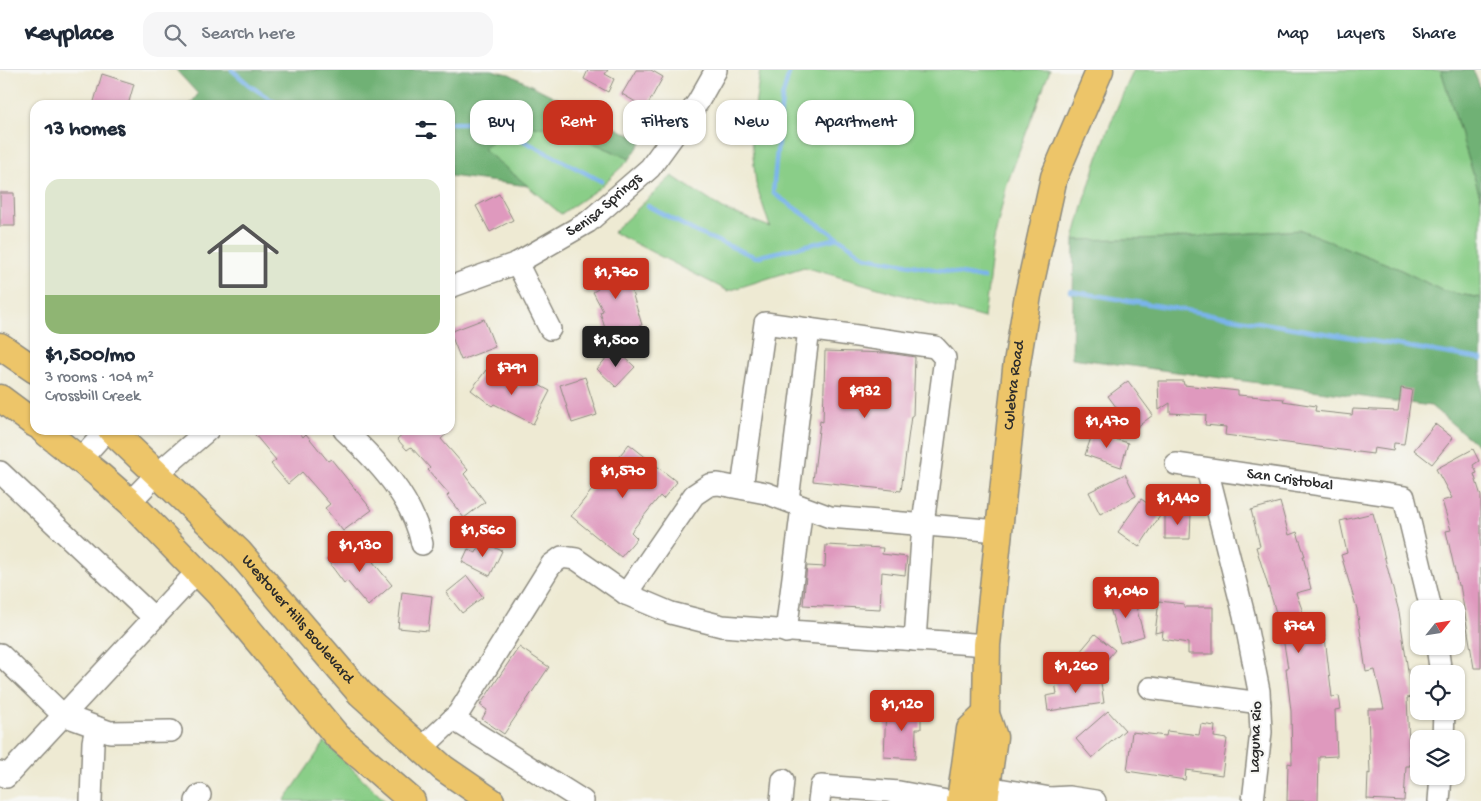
<!DOCTYPE html>
<html lang="en">
<head>
<meta charset="utf-8">
<style>
	body { margin:0; font-family:"Gochi Hand",sans-serif; background:#f6f6f7; color:#1f2937; height:100vh; display:flex; flex-direction:column; font-size:19px; white-space:nowrap }
	* { box-sizing:border-box; margin:0 }
	p { font-size:16px; color:#747a83 }
	.icon { flex:none; width:28px; height:28px; fill:none; stroke:currentColor; stroke-width:2; stroke-linecap:round; stroke-linejoin:round }
	.map { position:relative; flex:1; overflow:hidden }
	.panel { position:absolute; left:30px; top:30px; width:425px; height:335px; display:flex; flex-direction:column; background:#fff; border-radius:15px; box-shadow:0 1px 4px #0004 }
	.panel>* { flex:none }
	.hud { position:absolute; left:470px; top:30px; width:475px; height:45px; display:flex; gap:10px }
	.needle { width:32px; rotate:60deg }
	.fabs { position:absolute; left:1410px; top:530px; display:grid; gap:10px }
	.fabs a { display:grid; place-items:center; width:55px; height:55px; border-radius:10px; background:#fff; box-shadow:0 1px 4px #0004; font-size:25px }
	.price { position:absolute; translate:-50% -42px; padding:0 11px; border-radius:5px; background:#c8321e; color:#fff; font-size:16px; line-height:32px; filter:drop-shadow(0 1px 2px #0008) }
	.price::after { content:''; position:absolute; left:50%; top:30px; width:15px; height:11px; margin-left:-8px; background:inherit; clip-path:polygon(0 0,100% 0,50% 100%) }
	.price.on { background:#222; color:#fff }
	ul { padding:0; list-style:none }
	li { display:grid; align-content:center; gap:10px; height:265px; padding:0 15px }
	li span { display:grid; place-items:center; height:155px; border-radius:15px; color:#555 }
	li>.icon { margin-inline-start:auto }
	span .icon { width:90px; height:90px; fill:#fffc; stroke-width:1 }
	li b { font-size:21px }
	h2 { display:flex; justify-content:space-between; align-items:center; height:60px; padding:0 15px; font-size:21px }
	.chip { padding:0 18px; border-radius:15px; background:#fff; box-shadow:0 1px 4px #0004; font-size:18px; line-height:45px }
	.chip.on { background:#c8321e; color:#fff }
	header { display:flex; align-items:center; gap:30px; box-sizing:border-box; height:70px; padding:0 25px; background:#fff; border-bottom:1px solid #e0e1e3 }
	header strong { font-size:24px }
	nav { display:flex; gap:28px; margin-inline-start:auto; font-size:18px }
	.search { width:350px; height:45px; background:#f6f6f7; display:flex; align-items:center; gap:12px; box-sizing:border-box; padding:0 18px; border-radius:15px; color:#747a83; font-size:19px }
	.map>svg:first-child { display:block }
	.green { fill:#8ace88; stroke:#5a7c5a }
	.forest { fill:#6fb174; stroke:#4d6e50 }
	.lines { fill:none; stroke-linecap:round; stroke-linejoin:round }
	.stream { stroke:#7ab4eb; stroke-width:4.5 }
	.building { fill:#df99be }
	.minor-casing { stroke:#8c8a7f; stroke-width:24 }
	.major-casing { stroke:#8c8a7f; stroke-width:29 }
	.minor { stroke:#fff; stroke-width:21 }
	.major { stroke:#edc569; stroke-width:26 }
	.labels { text-anchor:middle; dominant-baseline:central; stroke-width:4; stroke-linejoin:round; paint-order:stroke }
	.street-label { font-size:16px; fill:#2b2b2b; stroke:#f6f6f2 }
</style>
</head>
<body>
<header>
<strong>Keyplace</strong>
<div class="search"><svg class="icon" aria-label="search" viewBox="0 0 24 24"><circle cx="10" cy="10" r="6"/><path d="M15 15l6 6"/></svg>Search here</div>
<nav><a>Map</a><a>Layers</a><a>Share</a></nav>
</header>
<div class="map">
<svg width="1481" height="731" viewBox="0 0 1481 731">
	<rect width="100%" height="100%" fill="#f6f6f2"/>
	<filter id="ink" filterUnits="userSpaceOnUse"><feTurbulence type="fractalNoise" baseFrequency=".02" numOctaves="2"/><feDisplacementMap in="SourceGraphic" scale="10" xChannelSelector="R" yChannelSelector="G"/><feConvolveMatrix kernelMatrix="1 2 1 2 8 2 1 2 1" color-interpolation-filters="sRGB"/></filter>
	<filter id="wash" filterUnits="userSpaceOnUse"><feTurbulence type="fractalNoise" baseFrequency=".0096" numOctaves="4" result="noise"/><feDisplacementMap in="SourceGraphic" scale="20" xChannelSelector="R" yChannelSelector="G"/><feGaussianBlur stdDeviation="1.12" result="paint"/><feColorMatrix in="noise" values="0 0 0 0 0 0 0 0 0 0 0 0 0 0 0 0 0 1.4 0 .05"/><feComposite in="paint" operator="in"/></filter>
	<g filter="url(#wash)">
		<rect width="100%" height="100%" fill="#eeead3"/>
		<path class="green" d="M760,0H1050L1007,114L994,170L984,248L804,197L728,221L613,162L672,106L723,139L770,157L756,114L751,68Z
			M1134,0H1441L1481,129V228L1443,221L1397,198L1301,160L1174,168L1074,170C1089,111 1107,55 1134,0Z
			M510,54L562,59L630,89L599,118L561,144L483,79Z
			M325,672L385,731H284Z"/>
		<path class="forest" d="M176,0H491L509,4L642,71L630,89L562,59L510,54L483,79L528,116L450,106V35H190L198,24Z
			M1441,0H1473L1481,19V129Z
			M1301,160L1397,198L1443,221L1481,228V378L1431,336L1072,288L1074,170L1174,168Z"/>
		<g class="lines">
			<path class="stream" d="M232,0L249,15L279,35
				M790,0L782,28L773,123L866,187L983,208
				M450,53H489L601,111
				M648,136L698,163L756,187L838,168
				M1070,221L1481,289"/>
		</g>
		<g id="blocks">
			<path class="building" d="M588,0H608L605,4L614,9L608,22L584,9Z
				M636,0H651L663,7L646,38L622,24Z
				M102,4L134,14L128,35H93Z
				M0,123H14L15,156H0Z
				M499,124L513,150L490,162L476,136Z
				M620,192L634,217L631,219L642,255L607,265L600,242L603,241L593,222L598,219L592,206Z
				M484,249L495,277L461,290L450,262Z
				M615,278L635,297L616,317L597,299Z
				M825,281L888,283L915,287L913,346H911L901,421L813,411L820,351L823,352Z
				M486,300L500,311L504,307L518,318L524,307L550,321L533,354L494,334L492,336L471,320Z
				M585,307L597,345L572,353L560,315Z
				M1128,311L1153,345L1133,360L1108,326Z
				M1158,311H1183L1184,315L1238,321V325L1284,329L1283,331L1316,336L1315,341L1352,345L1353,339L1398,341L1401,318L1412,320L1404,374L1394,373L1393,381L1374,378L1373,384L1225,365L1226,357L1205,355L1206,345L1170,343V333L1159,340Z
				M1435,354L1453,368L1432,394L1414,380Z
				M251,360H298L303,367L306,364L328,391L331,389L372,440L343,461L325,438L330,434L302,402L288,414L271,394L276,390Z
				M407,360H451L441,369L468,400L464,404L485,432L464,448L447,426L449,424L428,400L430,398L411,377L407,380L397,369Z
				M1093,362L1128,373L1121,397L1085,385Z
				M629,374L677,412L663,429L660,426L631,462L637,468L621,487L571,446Z
				M1473,379L1479,391L1473,395L1477,403L1474,404L1481,426V598H1474L1460,515H1458L1446,461L1451,460L1442,431L1452,428L1436,399Z
				M1125,404L1136,426L1100,444L1089,422Z
				M1141,429L1162,443L1139,477L1118,462Z
				M1280,432L1289,465L1297,462L1305,486H1303L1311,519L1296,523L1310,561L1324,559L1332,627L1339,626L1341,639L1335,640L1337,686L1319,687L1318,731H1287L1288,693L1292,694L1291,641L1286,598H1288L1282,562L1256,477L1260,476L1251,440Z
				M1165,443H1191L1190,469H1165Z
				M1373,443L1399,542L1412,627L1407,628L1410,696H1406L1404,731L1367,729L1368,703L1370,704L1368,639H1384L1375,600L1366,602L1357,539L1341,485L1347,483L1340,451Z
				M481,471L502,481L490,506L462,492L468,479L476,483Z
				M353,472L360,482L365,478L375,491L373,492L392,515L368,536L347,511L344,513L327,490Z
				M826,475L883,478L882,484L907,487L905,505L882,502L880,539L803,535L807,496L825,497Z
				M467,506L483,527L462,543L446,523Z
				M402,522L432,526L428,561L398,558Z
				M1133,525L1144,566L1120,573L1108,531Z
				M1159,531L1184,534V537H1213V584H1188V573L1162,569L1163,561L1155,563Z
				M1095,564L1115,580L1098,600L1079,583Z
				M519,577L549,597L504,664L482,649L487,640L480,635Z
				M1100,606L1104,633L1048,641L1046,626L1057,624L1055,612Z
				M886,637L921,638V659H916L915,689L884,687Z
				M1108,641L1125,660L1092,688L1076,669Z
				M1201,654L1215,656L1214,667L1227,669L1222,705L1186,700L1185,710L1127,701L1132,662L1166,666L1167,661L1199,665Z"/>
		</g>
	</g>
	<g filter="url(#ink)">
		<use href="#blocks" fill-opacity="0" stroke="#8c8a7f" stroke-width="1"/>
		<g class="lines">
			<defs>
				<g id="minor">
					<path d="M517,193L550,259"/>
					<path id="s1" d="M450,217L517,193L588,152L650,98L698,32L716,0"/>
					<path d="M344,360C377,391 413,428 422,474"/>
					<path d="M81,389L107,360"/>
					<path id="s2" d="M1176,394L1404,427L1431,539"/>
					<path d="M1207,399L1244,545L1259,621L1261,662L1253,731"/>
					<path d="M0,402L154,548"/>
					<path d="M742,418L765,253L935,277L945,288L923,454L915,570"/>
					<path d="M788,430L809,259"/>
					<path d="M130,432L157,404L208,360"/>
					<path d="M626,524L694,425L709,415L718,414L766,423L830,447L999,461"/>
					<path d="M786,562L802,437"/>
					<path d="M1437,576L1441,604"/>
					<path d="M0,584L63,645L110,662L171,661"/>
					<path d="M1150,618L1260,633"/>
					<path d="M453,649L583,731"/>
					<path d="M1443,669L1444,641"/>
					<path d="M421,679L458,644L551,495L562,487L576,489L626,524L671,543L722,556L987,575"/>
					<path d="M0,702L6,707L197,502"/>
					<path d="M987,717L1050,728L1049,731"/>
					<path d="M1050,728L1069,727L1095,731"/>
					<path d="M91,731L93,672L96,657"/>
					<path d="M196,731L200,725"/>
					<path d="M781,731L783,710"/>
					<path d="M819,731L821,716L899,722L947,731"/>
					<path d="M1439,731L1441,706"/>
				</g>
				<g id="major">
					<path d="M0,276L35,300"/>
					<path d="M0,328L35,354"/>
					<path d="M43,360L98,404L130,432L219,524L337,666L412,731"/>
					<path id="s3" d="M111,360L239,482L360,623L443,698L491,731"/>
					<path d="M960,731L970,659L986,644"/>
					<path id="s4" d="M985,731L994,667L986,644L987,575L1016,299L1028,225L1054,107L1100,0"/>
				</g>
			</defs>
			<use href="#minor" class="minor-casing"/>
			<use href="#major" class="major-casing"/>
			<use href="#minor" class="minor"/>
			<use href="#major" class="major"/>
		</g>
	</g>
	<g class="labels">
		<g class="street-label">
			<text stroke="none"><textPath href="#s1" startOffset="176">Senisa Springs</textPath></text>
			<text stroke="none"><textPath href="#s4" startOffset="419">Culebra Road</textPath></text>
			<text stroke="none"><textPath href="#s2" startOffset="115">San Cristobal</textPath></text>
			<text stroke="none"><textPath href="#s3" startOffset="266">Westover Hills Boulevard</textPath></text>
			<text transform="translate(1257 667) rotate(-88)">Laguna Rio</text>
		</g>
	</g>
</svg>
<div class="fabs">
<a><svg class="needle" viewBox="-14 -14 28 28"><path d="M0-13l5 13h-10z" fill="#e53935"/><path d="M0 13l5-13h-10z" fill="#747a83"/></svg></a>
<a><svg class="icon" aria-label="locate" viewBox="0 0 24 24"><circle cx="12" cy="12" r="6"/><path d="M12 2v4M12 18v4M2 12h4M18 12h4"/></svg></a>
<a><svg class="icon" aria-label="layers" viewBox="0 0 24 24"><path d="M12 4l9 5-9 5-9-5zM3 14l9 5 9-5"/></svg></a>
</div>
<b class="price" style="left:616px;top:230px">$1,760</b>
<b class="price on" style="left:616px;top:298px">$1,500</b>
<b class="price" style="left:512px;top:326px">$791</b>
<b class="price" style="left:865px;top:349px">$932</b>
<b class="price" style="left:1107px;top:379px">$1,470</b>
<b class="price" style="left:623px;top:429px">$1,570</b>
<b class="price" style="left:1178px;top:456px">$1,440</b>
<b class="price" style="left:483px;top:488px">$1,560</b>
<b class="price" style="left:360px;top:503px">$1,130</b>
<b class="price" style="left:1126px;top:549px">$1,040</b>
<b class="price" style="left:1299px;top:584px">$764</b>
<b class="price" style="left:1076px;top:624px">$1,260</b>
<b class="price" style="left:902px;top:662px">$1,120</b>
<div class="hud">
<a class="chip">Buy</a>
<a class="chip on">Rent</a>
<a class="chip">Filters</a>
<a class="chip">New</a>
<a class="chip">Apartment</a>
</div>
<section class="panel">
<h2>13 homes<svg class="icon" aria-label="filters" viewBox="0 0 24 24"><path d="M4 7h16M4 17h16"/><circle cx="9" cy="7" r="2"/><circle cx="15" cy="17" r="2"/></svg></h2>
<ul>
<li><span style="background:linear-gradient(#dfe7d0 75%,#8fb573 0)"><svg class="icon" aria-label="home" viewBox="0 0 24 24"><path d="M3 11l9-7 9 7M6 9v11h12V9"/></svg></span><div><b>$1,500/mo</b><p>3 rooms · 104 m²</p><p>Crossbill Creek</p></div></li>
</ul>
</section>
</div>
</body>
</html>
